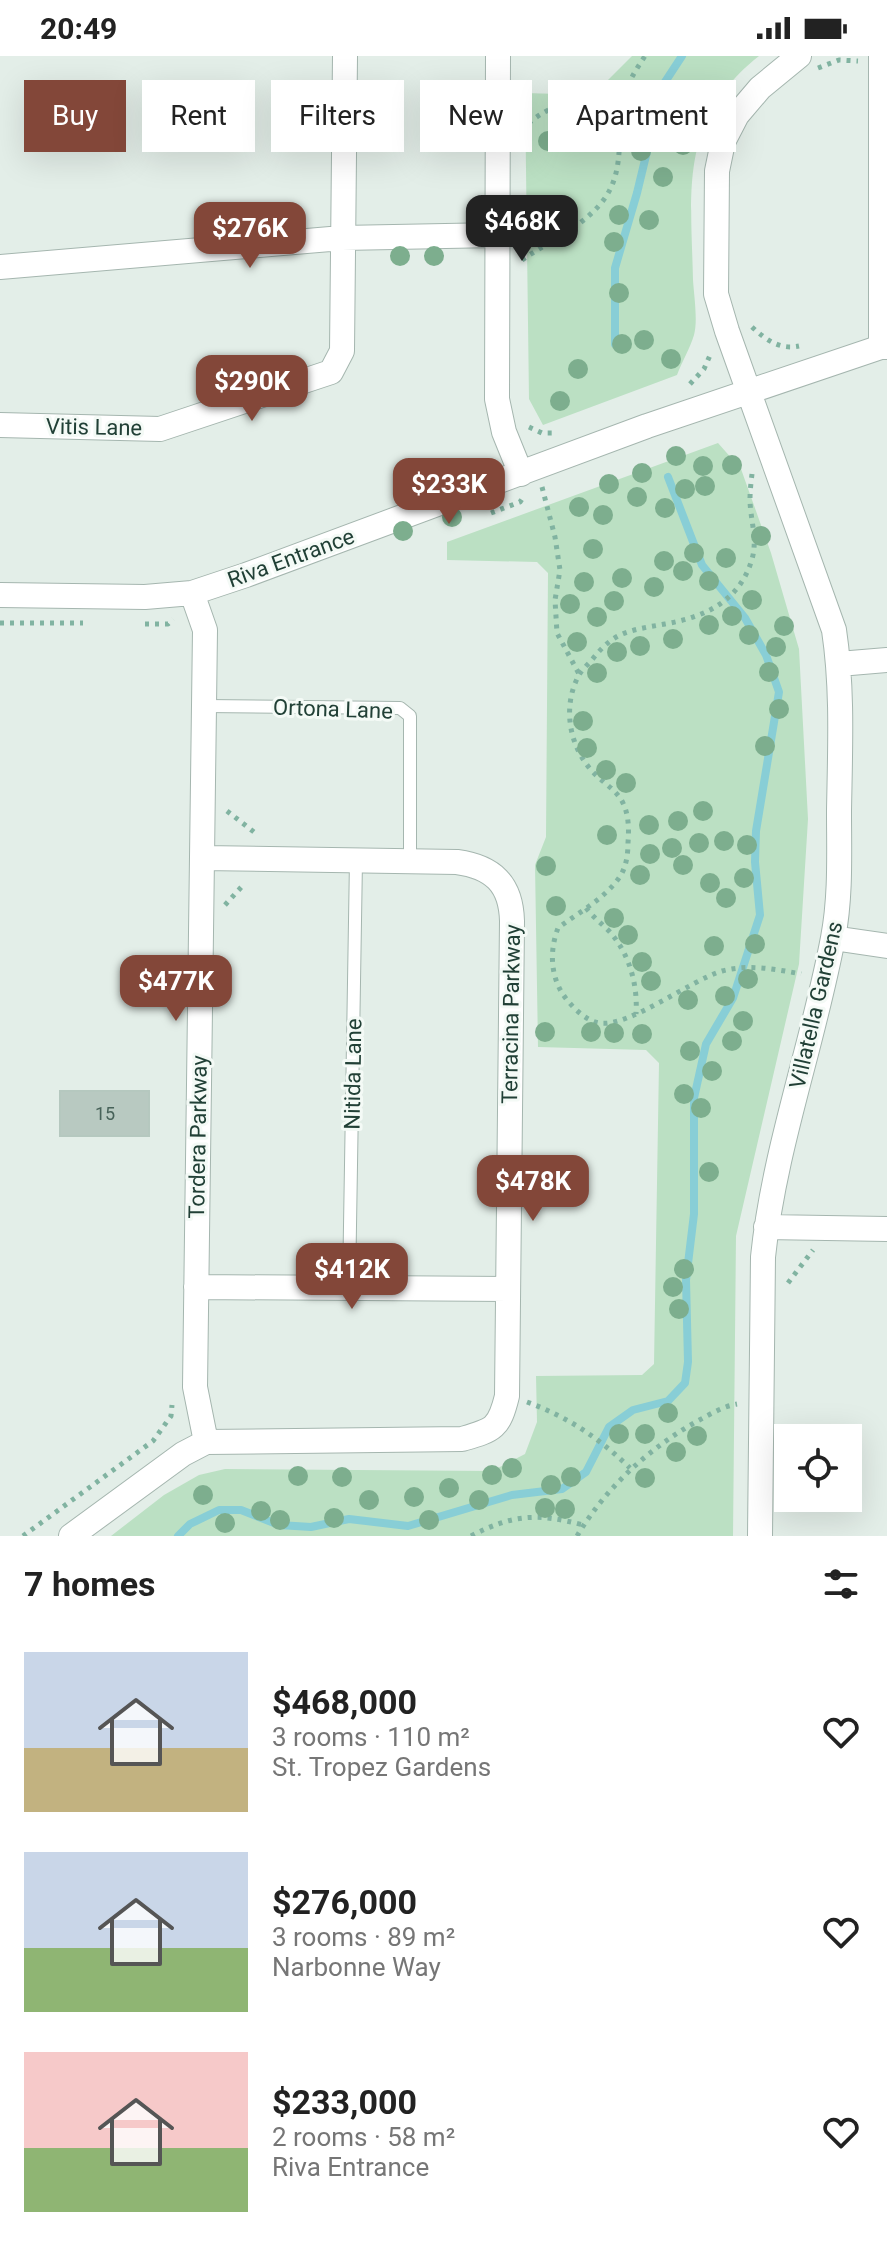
<!DOCTYPE html>
<html lang="en">
<head>
<meta charset="utf-8">
<style>
	body { margin:0; font-family:Roboto,sans-serif; background:#f2f2f2; color:#222; height:100vh; display:flex; flex-direction:column; font-size:30px; white-space:nowrap }
	* { box-sizing:border-box; margin:0 }
	p { font-size:26px; color:#767676 }
	.icon { flex:none; width:44px; height:44px; fill:none; stroke:currentColor; stroke-width:2; stroke-linecap:round; stroke-linejoin:round }
	.map { position:relative; height:1480px; overflow:hidden }
	.details { display:flex; flex-direction:column; background:#fff; flex:1 }
	.details>* { flex:none }
	.hud { position:absolute; left:24px; top:24px; width:840px; height:72px; display:flex; gap:16px }
	.tools { position:absolute; left:774px; top:1368px; display:grid; gap:16px }
	.tools a { display:grid; place-items:center; width:88px; height:88px; border-radius:0px; background:#fff; box-shadow:0 8px 32px #0002; font-size:40px }
	.price { position:absolute; translate:-50% -68px; padding:0 18px; border-radius:16px; background:#834739; color:#fff; font-size:26px; line-height:52px; filter:drop-shadow(0 2px 4px #0008) }
	.price::after { content:''; position:absolute; left:50%; top:48px; width:24px; height:18px; margin-left:-12px; background:inherit; clip-path:polygon(0 0,100% 0,50% 100%) }
	.price.active { background:#222; color:#fff }
	ul { padding:0; list-style:none }
	li { display:flex; align-items:center; gap:24px; height:200px; padding:0 24px }
	li span { display:grid; place-items:center; flex:none; width:224px; height:160px; border-radius:0px; color:#555 }
	li>.icon { margin-inline-start:auto }
	span .icon { width:96px; height:96px; fill:#fffc; stroke-width:1 }
	li b { font-size:34px }
	h2 { display:flex; justify-content:space-between; align-items:center; height:96px; padding:0 24px; font-size:34px }
	.tag { padding:0 28px; border-radius:0px; background:#fff; box-shadow:0 8px 32px #0002; font-size:28px; line-height:72px }
	.tag.active { background:#834739; color:#fff }
	.status { display:flex; justify-content:space-between; align-items:center; height:56px; padding:0 40px; background:#fff; direction:ltr }
	.status svg { height:22px; fill:currentColor }
	.map>svg:first-child { display:block }
	.green { fill:#bbe0c3 }
	.lines { fill:none; stroke-linecap:round; stroke-linejoin:round }
	.stream { stroke:#88ced6; stroke-width:8 }
	.building { fill:#b8c9c1; stroke:#b5c8bf; stroke-width:2 }
	.lane-casing { stroke:#a5b6af; stroke-width:14 }
	.street-casing { stroke:#a5b6af; stroke-width:26 }
	.path { stroke:#81b3a1; stroke-width:5; stroke-dasharray:4 6; stroke-linecap:butt }
	.lane { stroke:#fff; stroke-width:12 }
	.street { stroke:#fff; stroke-width:24 }
	.tree { fill:#7dae8e }
	.labels { text-anchor:middle; dominant-baseline:central; stroke-width:6; stroke-linejoin:round; paint-order:stroke }
	.number-label { font-size:18px; fill:#476259 }
	.street-label { font-size:22px; fill:#214036; stroke:#f4faf6 }
</style>
</head>
<body>
<div class="status"><b>20:49</b><svg viewBox="0 0 49 12"><path d="M0 12V9h3v3zM5 12V6h3v6zM10 12V3h3v9zM15 12V0h3v12zM26 1h20v11H26zM47 4h2v5h-2z"/></svg></div>
<div class="map">
<svg width="887" height="1480" viewBox="0 0 887 1480">
	<rect width="100%" height="100%" fill="#e3eee8"/>
	<path class="green" d="M632,0H759C679,63 691,134 693,224C694,239 698,265 694,279C690,292 682,306 677,319L543,369L529,343L525,37L593,39Z
		M718,387L741,413L771,497L799,593L808,763L799,908L736,1180L733,1480H111L164,1439L199,1419L225,1413L492,1415L525,1398L537,1366L536,1320L642,1319L654,1308L659,1007L646,994L538,991L535,809L546,781L548,517L537,506L447,504V486Z"/>
	<g class="lines">
		<path class="stream" d="M615,288V212L637,137L663,29L682,0
			M178,1480L190,1468L219,1454H241L279,1469L311,1471L349,1463L408,1470L512,1439L562,1433L586,1416L609,1371L633,1354L668,1345L685,1327L688,1306L686,1224L694,1158V1042L706,988L733,942L760,859L755,806L756,775L779,636L766,599L745,562L702,509L668,421"/>
	</g>
	<path class="building" d="M60,1035H149V1080H60Z"/>
	<g class="lines">
		<defs>
			<path id="lane" d="M205,650L400,652L410,660V805
				M349,1231L356,804"/>
			<path id="street" d="M498,0L497,343L504,376L521,418
				M881,0V291
				M0,211L342,182L497,179
				M0,369L160,373L331,316L342,295L345,0
				M192,537L205,574L195,1331L206,1386
				M0,539L145,541L192,537L246,519L647,370L881,291H887
				M839,608L887,604
				M833,882L887,890
				M766,1171L887,1173
				M196,1231L508,1233
				M71,1480L183,1398L206,1386L462,1383C493,1374 499,1373 507,1340L512,865C511,828 493,811 457,806L203,802
				M760,1480L763,1201C774,1093 813,989 833,882C841,840 839,797 839,755C840,694 843,634 834,574L727,275L716,238L717,115L723,86L737,59L760,32L799,0"/>
		</defs>
		<use href="#lane" class="lane-casing"/>
		<use href="#street" class="street-casing"/>
		<path class="path" d="M818,12L839,4L858,5
			M521,74C553,43 580,43 622,48
			M522,204C549,185 580,173 602,146C625,117 617,84 622,50C624,32 635,15 645,0
			M752,271C766,284 780,294 799,290
			M690,328L704,313L711,297
			M529,371L542,377H557
			M752,418C751,426 750,435 750,443C750,463 758,483 752,503C740,545 705,561 665,568C649,571 632,573 618,580C607,586 599,595 591,605C587,609 582,614 579,619C562,650 569,690 592,715C602,726 615,733 622,745C629,758 629,773 628,787C628,799 626,812 619,822C603,844 579,856 558,872C550,893 550,917 562,937C570,949 584,964 599,967C628,972 691,924 722,915C748,908 775,913 801,918
			M542,431L555,481L560,514L555,544L557,577L579,618
			M491,457L520,446L522,443
			M0,567H83
			M145,568H168L173,563
			M227,755L254,776V780
			M225,849L245,827
			M586,852C593,861 601,867 609,875C629,897 638,928 636,958
			M788,1227L813,1194
			M527,1346C568,1361 599,1382 630,1412
			M23,1480L153,1385L171,1360L172,1349
			M471,1480C513,1458 538,1457 583,1469
			M577,1480C607,1430 651,1390 703,1362C714,1356 725,1350 737,1348"/>
		<use href="#lane" class="lane"/>
		<use href="#street" class="street"/>
	</g>
	<g class="tree">
		<circle cx="685" cy="37" r="10"/>
		<circle cx="659" cy="42" r="10"/>
		<circle cx="639" cy="51" r="10"/>
		<circle cx="565" cy="67" r="10"/>
		<circle cx="643" cy="71" r="10"/>
		<circle cx="548" cy="85" r="10"/>
		<circle cx="683" cy="89" r="10"/>
		<circle cx="641" cy="95" r="10"/>
		<circle cx="663" cy="121" r="10"/>
		<circle cx="619" cy="159" r="10"/>
		<circle cx="542" cy="162" r="10"/>
		<circle cx="649" cy="164" r="10"/>
		<circle cx="614" cy="186" r="10"/>
		<circle cx="400" cy="200" r="10"/>
		<circle cx="434" cy="200" r="10"/>
		<circle cx="619" cy="237" r="10"/>
		<circle cx="644" cy="284" r="10"/>
		<circle cx="622" cy="288" r="10"/>
		<circle cx="671" cy="303" r="10"/>
		<circle cx="578" cy="313" r="10"/>
		<circle cx="560" cy="345" r="10"/>
		<circle cx="676" cy="400" r="10"/>
		<circle cx="732" cy="409" r="10"/>
		<circle cx="703" cy="410" r="10"/>
		<circle cx="642" cy="417" r="10"/>
		<circle cx="446" cy="419" r="10"/>
		<circle cx="609" cy="428" r="10"/>
		<circle cx="705" cy="430" r="10"/>
		<circle cx="409" cy="433" r="10"/>
		<circle cx="685" cy="433" r="10"/>
		<circle cx="637" cy="441" r="10"/>
		<circle cx="579" cy="451" r="10"/>
		<circle cx="665" cy="452" r="10"/>
		<circle cx="603" cy="459" r="10"/>
		<circle cx="452" cy="461" r="10"/>
		<circle cx="403" cy="475" r="10"/>
		<circle cx="761" cy="480" r="10"/>
		<circle cx="593" cy="493" r="10"/>
		<circle cx="694" cy="497" r="10"/>
		<circle cx="726" cy="502" r="10"/>
		<circle cx="664" cy="505" r="10"/>
		<circle cx="683" cy="515" r="10"/>
		<circle cx="622" cy="522" r="10"/>
		<circle cx="709" cy="525" r="10"/>
		<circle cx="584" cy="526" r="10"/>
		<circle cx="654" cy="531" r="10"/>
		<circle cx="752" cy="544" r="10"/>
		<circle cx="614" cy="545" r="10"/>
		<circle cx="570" cy="548" r="10"/>
		<circle cx="732" cy="560" r="10"/>
		<circle cx="597" cy="561" r="10"/>
		<circle cx="709" cy="569" r="10"/>
		<circle cx="784" cy="570" r="10"/>
		<circle cx="749" cy="579" r="10"/>
		<circle cx="673" cy="583" r="10"/>
		<circle cx="577" cy="586" r="10"/>
		<circle cx="640" cy="590" r="10"/>
		<circle cx="776" cy="591" r="10"/>
		<circle cx="617" cy="596" r="10"/>
		<circle cx="769" cy="616" r="10"/>
		<circle cx="597" cy="617" r="10"/>
		<circle cx="779" cy="653" r="10"/>
		<circle cx="583" cy="665" r="10"/>
		<circle cx="765" cy="690" r="10"/>
		<circle cx="587" cy="692" r="10"/>
		<circle cx="606" cy="714" r="10"/>
		<circle cx="626" cy="727" r="10"/>
		<circle cx="703" cy="755" r="10"/>
		<circle cx="678" cy="765" r="10"/>
		<circle cx="649" cy="769" r="10"/>
		<circle cx="607" cy="779" r="10"/>
		<circle cx="724" cy="785" r="10"/>
		<circle cx="699" cy="787" r="10"/>
		<circle cx="747" cy="789" r="10"/>
		<circle cx="672" cy="792" r="10"/>
		<circle cx="650" cy="798" r="10"/>
		<circle cx="683" cy="809" r="10"/>
		<circle cx="546" cy="810" r="10"/>
		<circle cx="640" cy="819" r="10"/>
		<circle cx="744" cy="822" r="10"/>
		<circle cx="710" cy="827" r="10"/>
		<circle cx="726" cy="842" r="10"/>
		<circle cx="556" cy="850" r="10"/>
		<circle cx="614" cy="862" r="10"/>
		<circle cx="628" cy="879" r="10"/>
		<circle cx="755" cy="888" r="10"/>
		<circle cx="714" cy="890" r="10"/>
		<circle cx="642" cy="906" r="10"/>
		<circle cx="748" cy="923" r="10"/>
		<circle cx="651" cy="925" r="10"/>
		<circle cx="725" cy="940" r="10"/>
		<circle cx="688" cy="944" r="10"/>
		<circle cx="743" cy="965" r="10"/>
		<circle cx="545" cy="976" r="10"/>
		<circle cx="591" cy="976" r="10"/>
		<circle cx="614" cy="977" r="10"/>
		<circle cx="642" cy="978" r="10"/>
		<circle cx="732" cy="985" r="10"/>
		<circle cx="690" cy="995" r="10"/>
		<circle cx="712" cy="1015" r="10"/>
		<circle cx="684" cy="1038" r="10"/>
		<circle cx="701" cy="1052" r="10"/>
		<circle cx="709" cy="1116" r="10"/>
		<circle cx="684" cy="1213" r="10"/>
		<circle cx="673" cy="1231" r="10"/>
		<circle cx="679" cy="1253" r="10"/>
		<circle cx="668" cy="1357" r="10"/>
		<circle cx="619" cy="1378" r="10"/>
		<circle cx="645" cy="1378" r="10"/>
		<circle cx="697" cy="1380" r="10"/>
		<circle cx="676" cy="1396" r="10"/>
		<circle cx="512" cy="1412" r="10"/>
		<circle cx="492" cy="1419" r="10"/>
		<circle cx="298" cy="1420" r="10"/>
		<circle cx="342" cy="1421" r="10"/>
		<circle cx="571" cy="1421" r="10"/>
		<circle cx="645" cy="1422" r="10"/>
		<circle cx="551" cy="1429" r="10"/>
		<circle cx="449" cy="1432" r="10"/>
		<circle cx="203" cy="1439" r="10"/>
		<circle cx="414" cy="1441" r="10"/>
		<circle cx="369" cy="1444" r="10"/>
		<circle cx="479" cy="1444" r="10"/>
		<circle cx="545" cy="1452" r="10"/>
		<circle cx="565" cy="1453" r="10"/>
		<circle cx="261" cy="1455" r="10"/>
		<circle cx="334" cy="1462" r="10"/>
		<circle cx="280" cy="1464" r="10"/>
		<circle cx="429" cy="1464" r="10"/>
		<circle cx="225" cy="1467" r="10"/>
	</g>
	<g class="labels">
		<g class="number-label">
			<text x="105" y="1057">15</text>
		</g>
		<g class="street-label">
			<text transform="translate(94 371) rotate(1)">Vitis Lane</text>
			<text transform="translate(291 502) rotate(-20)">Riva Entrance</text>
			<text transform="translate(333 653) rotate(2)">Ortona Lane</text>
			<text transform="translate(816 949) rotate(-77)">Villatella Gardens</text>
			<text transform="translate(511 958) rotate(-89)">Terracina Parkway</text>
			<text transform="translate(353 1018) rotate(-89)">Nitida Lane</text>
			<text transform="translate(198 1081) rotate(-89)">Tordera Parkway</text>
		</g>
	</g>
</svg>
<div class="tools">
<a><svg class="icon" aria-label="locate" viewBox="0 0 24 24"><circle cx="12" cy="12" r="6"/><path d="M12 2v4M12 18v4M2 12h4M18 12h4"/></svg></a>
</div>
<b class="price active" style="left:522px;top:207px">$468K</b>
<b class="price" style="left:250px;top:214px">$276K</b>
<b class="price" style="left:252px;top:367px">$290K</b>
<b class="price" style="left:449px;top:470px">$233K</b>
<b class="price" style="left:176px;top:967px">$477K</b>
<b class="price" style="left:533px;top:1167px">$478K</b>
<b class="price" style="left:352px;top:1255px">$412K</b>
<div class="hud">
<a class="tag active">Buy</a>
<a class="tag">Rent</a>
<a class="tag">Filters</a>
<a class="tag">New</a>
<a class="tag">Apartment</a>
</div>
</div>
<section class="details">
<h2>7 homes<svg class="icon" aria-label="filters" viewBox="0 0 24 24"><path d="M4 7h16M4 17h16"/><circle cx="9" cy="7" r="2"/><circle cx="15" cy="17" r="2"/></svg></h2>
<ul>
<li><span style="background:linear-gradient(#c9d6e8 60%,#c2b280 0)"><svg class="icon" aria-label="home" viewBox="0 0 24 24"><path d="M3 11l9-7 9 7M6 9v11h12V9"/></svg></span><div><b>$468,000</b><p>3 rooms · 110 m²</p><p>St. Tropez Gardens</p></div><svg class="icon" aria-label="heart" viewBox="0 0 24 24"><path d="M12 20l-8-8c-3-5 5-10 8-4 3-6 11-1 8 4z"/></svg></li>
<li><span style="background:linear-gradient(#c9d6e8 60%,#8fb573 0)"><svg class="icon" aria-label="home" viewBox="0 0 24 24"><path d="M3 11l9-7 9 7M6 9v11h12V9"/></svg></span><div><b>$276,000</b><p>3 rooms · 89 m²</p><p>Narbonne Way</p></div><svg class="icon" aria-label="heart" viewBox="0 0 24 24"><path d="M12 20l-8-8c-3-5 5-10 8-4 3-6 11-1 8 4z"/></svg></li>
<li><span style="background:linear-gradient(#f6c9c9 60%,#8fb573 0)"><svg class="icon" aria-label="home" viewBox="0 0 24 24"><path d="M3 11l9-7 9 7M6 9v11h12V9"/></svg></span><div><b>$233,000</b><p>2 rooms · 58 m²</p><p>Riva Entrance</p></div><svg class="icon" aria-label="heart" viewBox="0 0 24 24"><path d="M12 20l-8-8c-3-5 5-10 8-4 3-6 11-1 8 4z"/></svg></li>
</ul>
</section>
</body>
</html>
